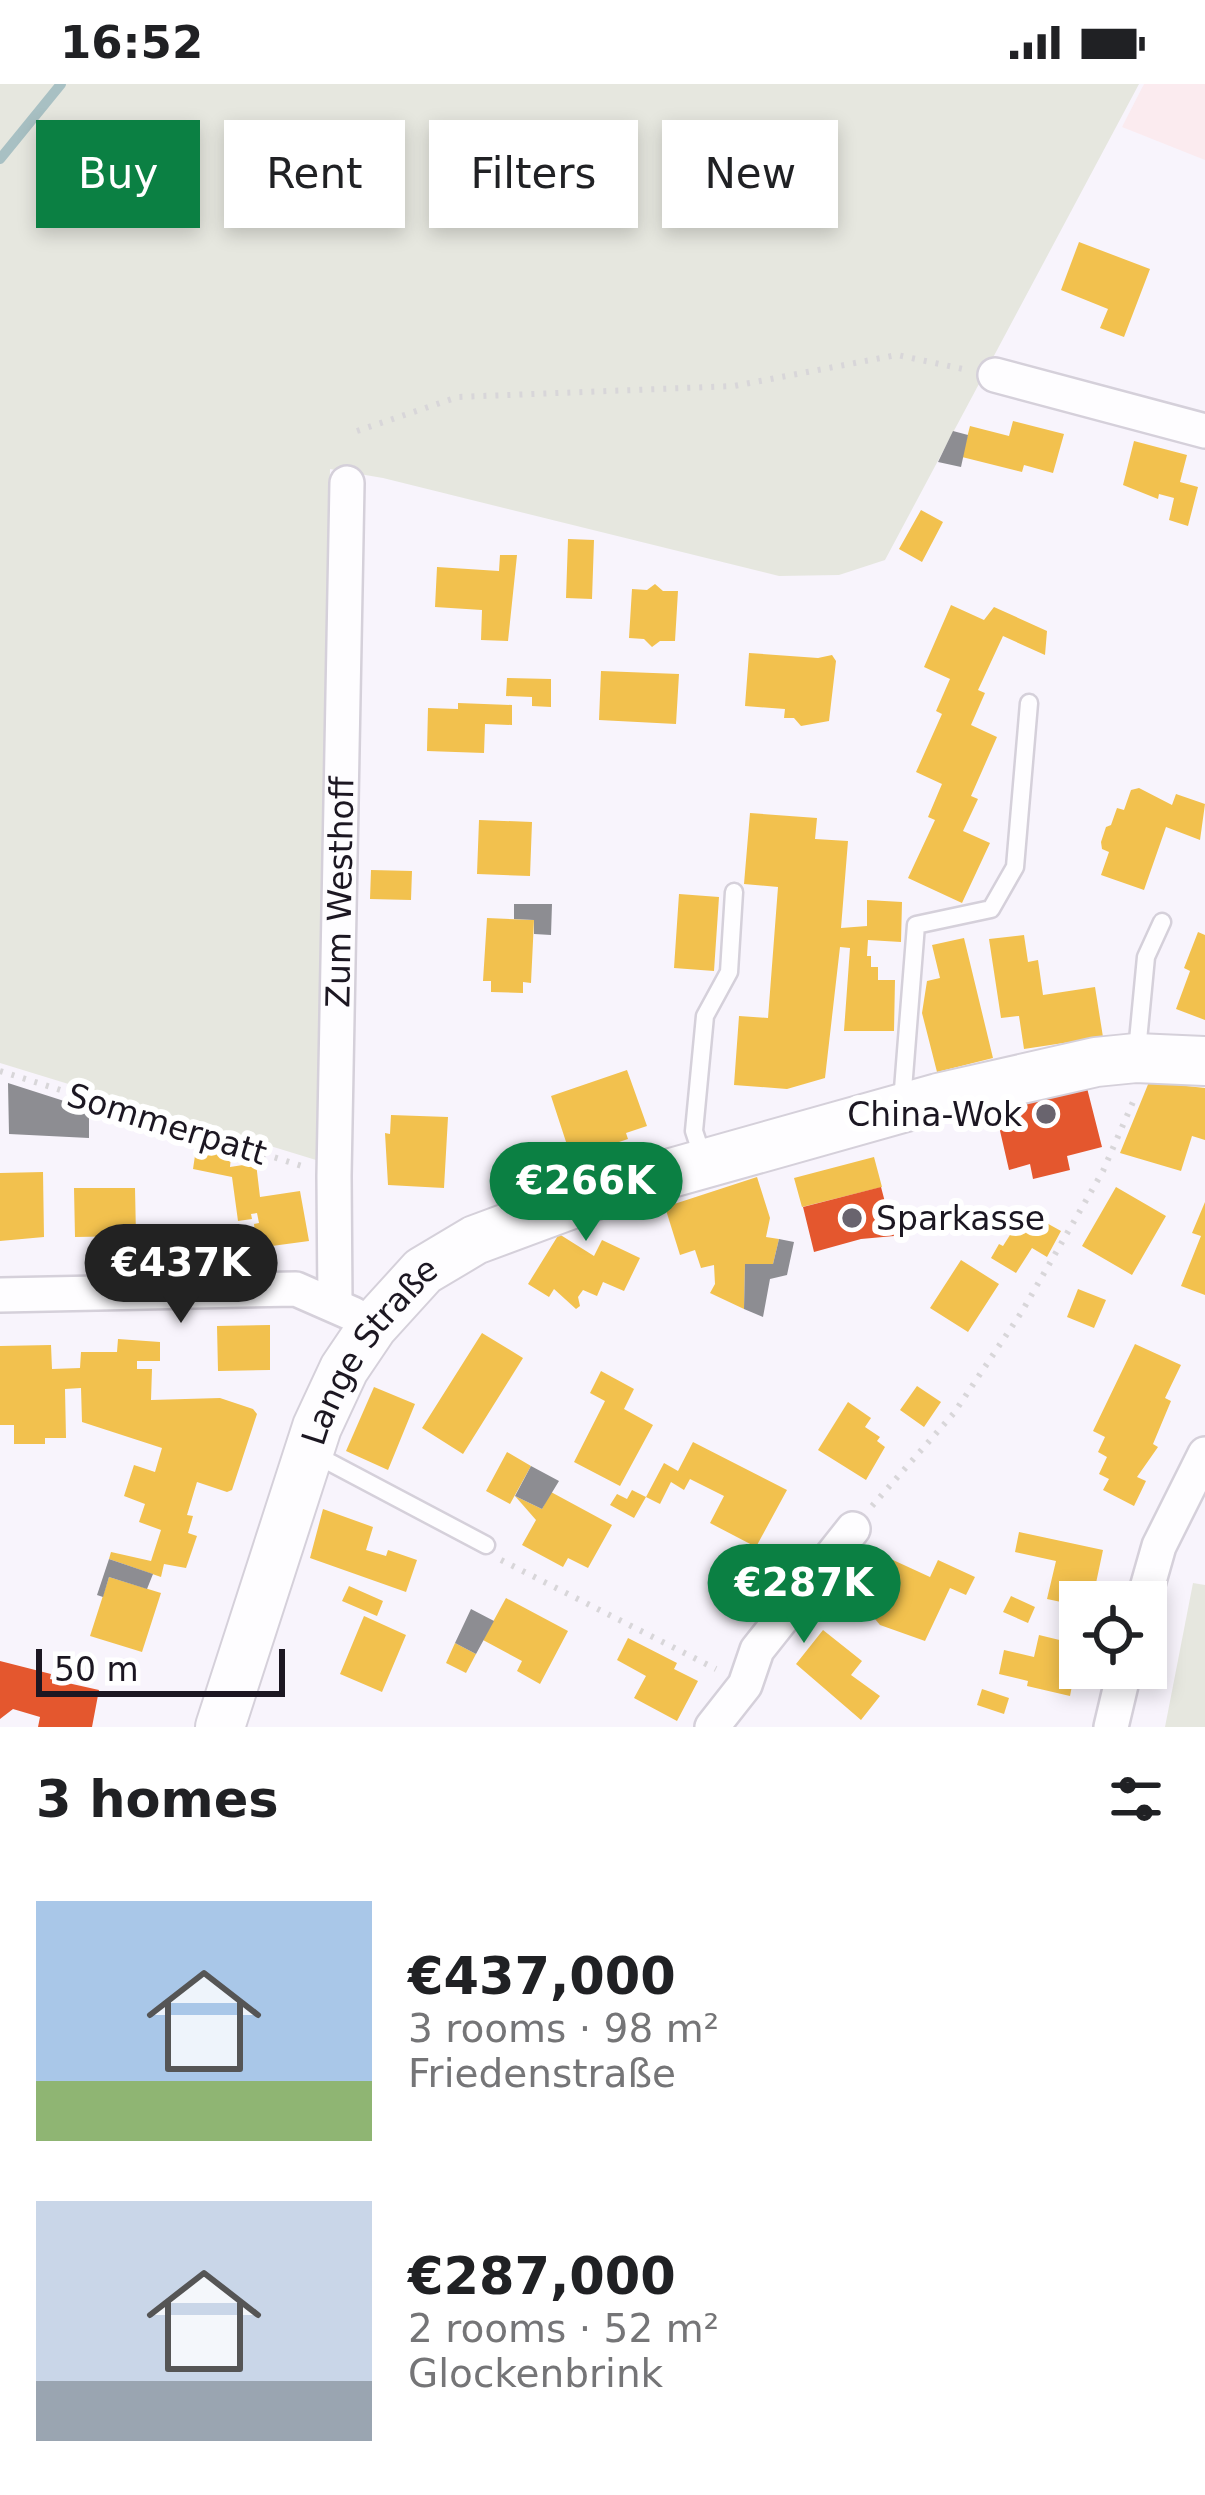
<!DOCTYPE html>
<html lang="en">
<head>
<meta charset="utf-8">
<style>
	body { margin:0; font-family:"DejaVu Sans",sans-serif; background:#f6f6f6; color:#202124; height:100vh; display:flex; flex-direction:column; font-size:45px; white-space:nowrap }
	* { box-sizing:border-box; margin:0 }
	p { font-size:39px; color:#757577 }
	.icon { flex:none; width:66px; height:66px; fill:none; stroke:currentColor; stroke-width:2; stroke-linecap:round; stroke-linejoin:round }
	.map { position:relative; height:1643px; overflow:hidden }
	.panel { display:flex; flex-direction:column; background:#fff; flex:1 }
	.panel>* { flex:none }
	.hud { position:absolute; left:36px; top:36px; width:1134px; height:108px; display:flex; gap:24px }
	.buttons { position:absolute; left:1059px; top:1497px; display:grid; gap:24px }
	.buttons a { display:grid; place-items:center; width:108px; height:108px; border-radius:0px; background:#fff; box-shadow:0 6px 18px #0003; font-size:60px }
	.scale { position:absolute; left:36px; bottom:30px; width:249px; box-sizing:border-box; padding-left:12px; border:6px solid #1c1722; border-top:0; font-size:33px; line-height:42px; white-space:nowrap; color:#1c1722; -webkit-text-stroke:9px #fff; paint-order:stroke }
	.price { position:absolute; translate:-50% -102px; padding:0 27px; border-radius:42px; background:#0b8043; color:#fff; font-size:39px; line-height:78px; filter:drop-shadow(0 3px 6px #0008) }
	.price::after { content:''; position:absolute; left:50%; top:72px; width:36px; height:27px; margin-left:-18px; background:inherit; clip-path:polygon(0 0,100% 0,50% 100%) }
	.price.current { background:#222; color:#fff }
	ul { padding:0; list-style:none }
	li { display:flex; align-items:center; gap:36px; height:300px; padding:0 36px }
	li span { display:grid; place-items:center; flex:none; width:336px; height:240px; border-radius:0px; color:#555 }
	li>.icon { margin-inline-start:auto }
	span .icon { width:144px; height:144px; fill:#fffc; stroke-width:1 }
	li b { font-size:51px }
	h2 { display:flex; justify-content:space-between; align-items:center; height:144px; padding:0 36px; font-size:51px }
	.tag { padding:0 42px; border-radius:0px; background:#fff; box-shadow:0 6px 18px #0003; font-size:42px; line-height:108px }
	.tag.current { background:#0b8043; color:#fff }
	.status { display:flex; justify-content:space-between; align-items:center; height:84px; padding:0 60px; background:#fff; direction:ltr }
	.status svg { height:33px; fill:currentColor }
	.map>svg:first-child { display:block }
	.education { fill:#fbebef }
	.green { fill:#e6e7df }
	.homes { fill:#f2c14e }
	.shops { fill:#e4572e }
	.industry { fill:#8d8d92 }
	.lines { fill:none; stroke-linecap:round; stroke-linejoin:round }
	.stream { stroke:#a8c0c3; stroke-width:10 }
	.service-casing { stroke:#d5d0da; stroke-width:21 }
	.minor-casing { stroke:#d5d0da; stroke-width:38 }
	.secondary-casing { stroke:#d5d0da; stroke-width:52 }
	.path { stroke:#d8d6d9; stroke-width:6; stroke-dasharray:3 9; stroke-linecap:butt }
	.service { stroke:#fefdff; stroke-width:16 }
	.minor { stroke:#fefdff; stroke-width:33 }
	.secondary { stroke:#fefdff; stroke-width:48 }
	.poi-dot { fill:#69646e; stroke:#fff; stroke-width:4.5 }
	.labels { text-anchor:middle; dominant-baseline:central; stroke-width:12; stroke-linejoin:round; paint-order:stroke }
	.street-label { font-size:33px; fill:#1c1722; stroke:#fff }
	.poi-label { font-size:33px; fill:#1c1722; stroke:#fff; text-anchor:end }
</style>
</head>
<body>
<div class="status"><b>16:52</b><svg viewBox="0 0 49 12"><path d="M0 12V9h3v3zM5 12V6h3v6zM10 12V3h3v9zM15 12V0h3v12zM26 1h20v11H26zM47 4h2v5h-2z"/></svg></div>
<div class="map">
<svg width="1205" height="1643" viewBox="0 0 1205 1643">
	<rect width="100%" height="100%" fill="#f8f4fc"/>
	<path class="education" d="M1144,0H1205V76L1122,43Z"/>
	<path class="green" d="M0,0H1139L885,476L839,491L779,492L383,394L330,385L316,1076L0,979Z
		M1193,1499L1205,1501V1643H1165Z"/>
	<path class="homes" d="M1079,158L1150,185L1124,253L1100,244L1108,225L1061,206Z
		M1013,337L1064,350L1053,389L1024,381L1022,388L962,373L970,342L1009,352Z
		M1134,357L1187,371L1180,398L1198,403L1188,442L1169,436L1174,414L1159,410L1158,415L1123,401Z
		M921,426L943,438L922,478L899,465Z
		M568,455L594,456L592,515L566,514Z
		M500,471H517L508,557L481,556L482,526L435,523L437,483L499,487Z
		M655,500L663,507H678L675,557H660L652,563L644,555L629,554L632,505L647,506Z
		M951,521L984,536L994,523L1047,547L1045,571L1003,552L978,606L985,609L971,641L997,653L971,712L978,715L963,747L990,759L962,819L908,794L935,736L928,733L942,700L916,688L942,630L936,627L950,595L924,583Z
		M749,569L818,574L832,571L836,577L829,637L801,642L794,634H784L785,625L745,622Z
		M601,587L679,590L676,640L599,636Z
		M507,594L551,595V623L532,622V613L506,612Z
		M458,619L512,621V641L485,640L484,669L427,667L428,624L458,625Z
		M1139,704L1172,721L1176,710L1205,720L1200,756L1166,743L1144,806L1101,791L1109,768L1102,765L1101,758L1106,743L1111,741L1117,724L1124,726L1131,706Z
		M750,729L817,734L815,755L848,757L841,844L867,842V816L902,818L901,858L868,856L867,872H871V883H878V896H895L894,947H844L850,864L840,863L825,994L787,1005L734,1001L739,932L768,934L778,803L744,800Z
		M479,736L532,738L530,792L477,790Z
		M371,786L412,787L411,816L370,815Z
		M679,810L719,813L714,887L674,884Z
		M487,834L534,836L531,899L523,898V909L491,908V897H483Z
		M1198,848L1205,851V936L1176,925L1190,887L1184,884Z
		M1024,851L1028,878L1038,876L1043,911L1095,903L1103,953L1024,965L1019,932L1001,934L989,855Z
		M964,854L993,974L937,988L922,929L927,897L940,894L932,861Z
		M627,986L647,1042L626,1049L628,1055L592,1067L590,1061L569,1067L551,1012Z
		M1149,998L1205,1004V1056L1192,1052L1181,1087L1120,1069Z
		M391,1031L448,1033L444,1104L388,1101L385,1049L390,1050Z
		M196,1065L231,1072L230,1083L256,1079L260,1113L300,1107L309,1157L257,1164L254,1140L259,1139L257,1129L251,1130L252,1135L238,1137L232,1093L193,1085Z
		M874,1073L882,1103L802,1123L794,1094Z
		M43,1088L44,1153L0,1157V1089Z
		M757,1093L770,1134L766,1153L779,1155L773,1180H745L744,1225L710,1209L715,1200L714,1181L701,1184L695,1166L680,1171L665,1123Z
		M1116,1103L1166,1132L1132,1191L1082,1162Z
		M74,1104H135L136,1152L75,1153Z
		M1205,1118V1211L1181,1202L1201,1152L1192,1149Z
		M1025,1127L1061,1147L1047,1173L1032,1164L1016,1189L991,1174L999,1160L1003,1162Z
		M559,1150L594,1172L602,1156L640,1174L624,1207L603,1198L597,1212L583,1206L578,1213L580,1222L576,1225L554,1205L549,1213L528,1200Z
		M961,1176L999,1200L968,1248L930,1224Z
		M1078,1205L1106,1216L1094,1244L1067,1233Z
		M270,1241V1286L218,1287L217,1242Z
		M482,1249L523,1274L463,1370L422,1344Z
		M118,1255L160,1258V1277H137V1285H152L151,1316L220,1314L253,1325L257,1330L232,1406L227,1408L197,1398L187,1431L193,1432L188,1449L197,1452L186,1484L164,1480L161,1493L109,1475L111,1468L151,1477L161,1446L139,1438L145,1420L124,1412L134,1381L155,1388L162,1364L82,1338L81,1304L65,1305L66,1354H45V1360H14V1341H0V1262L51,1261L52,1285L80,1284L81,1268H117Z
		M1135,1260L1181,1281L1165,1314L1171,1317L1153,1360L1158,1363L1137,1393L1146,1397L1134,1422L1103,1406L1109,1395L1099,1390L1107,1373L1098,1368L1105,1353L1093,1347Z
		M601,1287L634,1305L624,1325L653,1341L620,1402L574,1378L605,1317L590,1309Z
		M917,1302L941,1318L924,1343L900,1326Z
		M374,1303L415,1320L388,1386L346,1367Z
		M848,1318L871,1334L865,1343L880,1353L877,1357L885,1363L866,1396L818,1366Z
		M693,1358L787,1406L756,1463L710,1439L724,1412L690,1395L684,1406L671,1398L660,1420L646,1413L664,1379L678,1387Z
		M507,1368L531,1382L510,1420L486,1407Z
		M632,1406L646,1413L634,1434L610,1421L617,1410L627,1415Z
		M551,1408L612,1441L588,1484L568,1474L563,1483L522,1461L536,1436L515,1412L542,1425Z
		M323,1425L373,1443L366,1466L386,1472L388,1466L417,1476L406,1508L310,1474Z
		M1019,1448L1103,1466L1092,1518H1080V1522L1047,1515L1056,1477L1015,1468Z
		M765,1465L795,1481L779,1511L748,1496Z
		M893,1476L930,1493L938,1476L975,1493L966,1511L950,1504L925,1557L880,1541L875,1535L881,1520L875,1517Z
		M109,1493L161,1509L142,1568L90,1552Z
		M349,1502L383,1517L377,1532L342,1517Z
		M1011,1512L1035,1523L1028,1539L1003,1528Z
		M506,1514L568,1547L540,1600L517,1587L522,1577L483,1556Z
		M364,1532L406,1551L382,1608L340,1590Z
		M823,1546L862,1577L851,1591L880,1612L861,1636L796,1580Z
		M1039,1551L1080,1561L1070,1612L1027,1602L1028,1597L999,1590L1004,1566L1034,1573Z
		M628,1554L677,1579L674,1585L698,1597L677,1637L634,1614L646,1592L617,1576Z
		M455,1559L476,1570L466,1589L446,1579Z
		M982,1605L1009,1614L1004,1630L977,1621Z"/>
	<path class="shops" d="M1087,1004L1102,1063L1067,1072L1070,1086L1033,1095L1030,1080L1009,1086L995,1025Z
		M881,1103L894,1152L861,1155L814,1168L803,1123Z
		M0,1577L51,1590L50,1595L99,1606L92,1643H38L40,1633L13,1625L0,1635Z"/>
	<path class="industry" d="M953,347L968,351L961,383L938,378Z
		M514,820H552L551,851L534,850V836L514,835Z
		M8,999L89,1025V1054L9,1050Z
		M779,1155L794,1158L787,1191L770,1195L763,1233L744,1225L745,1180H773Z
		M531,1382L559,1397L542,1425L515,1412Z
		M109,1475L153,1490L147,1505L109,1493L103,1513L97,1511Z
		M471,1525L494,1537L476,1570L455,1559Z"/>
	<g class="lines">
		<path class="stream" d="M0,75L61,0"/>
		<defs>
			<path id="service" d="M1137,967L1146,873L1162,838
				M902,1018L916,841L991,825L1015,783L1029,619
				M703,1074L694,1047L705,932L729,888L734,808
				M316,1371L486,1461"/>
			<g id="minor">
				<path d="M995,291L1205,347"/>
				<path d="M0,1211L296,1205L353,1230"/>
				<path id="s1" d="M335,1219L334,1092L347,399"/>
				<path d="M1143,1518L1159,1462L1205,1370"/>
				<path d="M712,1643L745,1601L757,1566L853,1445"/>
				<path d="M1111,1643L1125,1584"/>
			</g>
			<g id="secondary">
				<path id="s2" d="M220,1643L317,1343L344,1285L373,1242L423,1187L475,1156L607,1107L938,1014L1096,978L1136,974L1205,977"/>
			</g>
		</defs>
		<use href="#service" class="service-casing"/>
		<use href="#minor" class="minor-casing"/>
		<use href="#secondary" class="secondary-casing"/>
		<path class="path" d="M357,347L458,313L734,302L897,271L968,286
			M0,987L302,1082
			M872,1422L954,1329L1021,1229L1103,1087L1136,1011
			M501,1476L716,1585"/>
		<use href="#service" class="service"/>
		<use href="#minor" class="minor"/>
		<use href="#secondary" class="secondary"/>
	</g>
	<g class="poi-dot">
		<circle cx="1046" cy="1030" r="12"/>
		<circle cx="852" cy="1134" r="12"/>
	</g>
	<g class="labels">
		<g class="street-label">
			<text stroke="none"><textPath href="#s1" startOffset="411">Zum Westhoff</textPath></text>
			<text transform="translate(167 1040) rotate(17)">Sommerpatt</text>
			<text stroke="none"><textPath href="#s2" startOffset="408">Lange Straße</textPath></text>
		</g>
		<g class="poi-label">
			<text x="1022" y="1030">China-Wok</text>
			<text x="876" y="1134" text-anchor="start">Sparkasse</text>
		</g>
	</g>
</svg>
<div class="buttons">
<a><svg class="icon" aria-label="locate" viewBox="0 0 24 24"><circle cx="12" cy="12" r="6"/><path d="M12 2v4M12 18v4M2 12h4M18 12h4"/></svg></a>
</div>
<div class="scale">50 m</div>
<b class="price" style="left:586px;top:1160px">€266K</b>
<b class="price current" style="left:181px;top:1242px">€437K</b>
<b class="price" style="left:804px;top:1562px">€287K</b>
<div class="hud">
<a class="tag current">Buy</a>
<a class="tag">Rent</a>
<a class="tag">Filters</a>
<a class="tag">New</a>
</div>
</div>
<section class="panel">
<h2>3 homes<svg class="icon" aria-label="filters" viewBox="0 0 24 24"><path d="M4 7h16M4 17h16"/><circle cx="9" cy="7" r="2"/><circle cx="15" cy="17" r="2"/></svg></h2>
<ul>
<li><span style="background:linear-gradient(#a9c7e8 75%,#8fb573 0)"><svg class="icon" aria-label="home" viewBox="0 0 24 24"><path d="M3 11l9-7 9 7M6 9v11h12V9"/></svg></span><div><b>€437,000</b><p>3 rooms · 98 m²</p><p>Friedenstraße</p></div></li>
<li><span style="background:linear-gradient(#c9d6e8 75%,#9aa5b1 0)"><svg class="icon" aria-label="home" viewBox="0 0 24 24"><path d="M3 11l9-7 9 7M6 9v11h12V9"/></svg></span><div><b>€287,000</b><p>2 rooms · 52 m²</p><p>Glockenbrink</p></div></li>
</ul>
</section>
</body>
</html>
